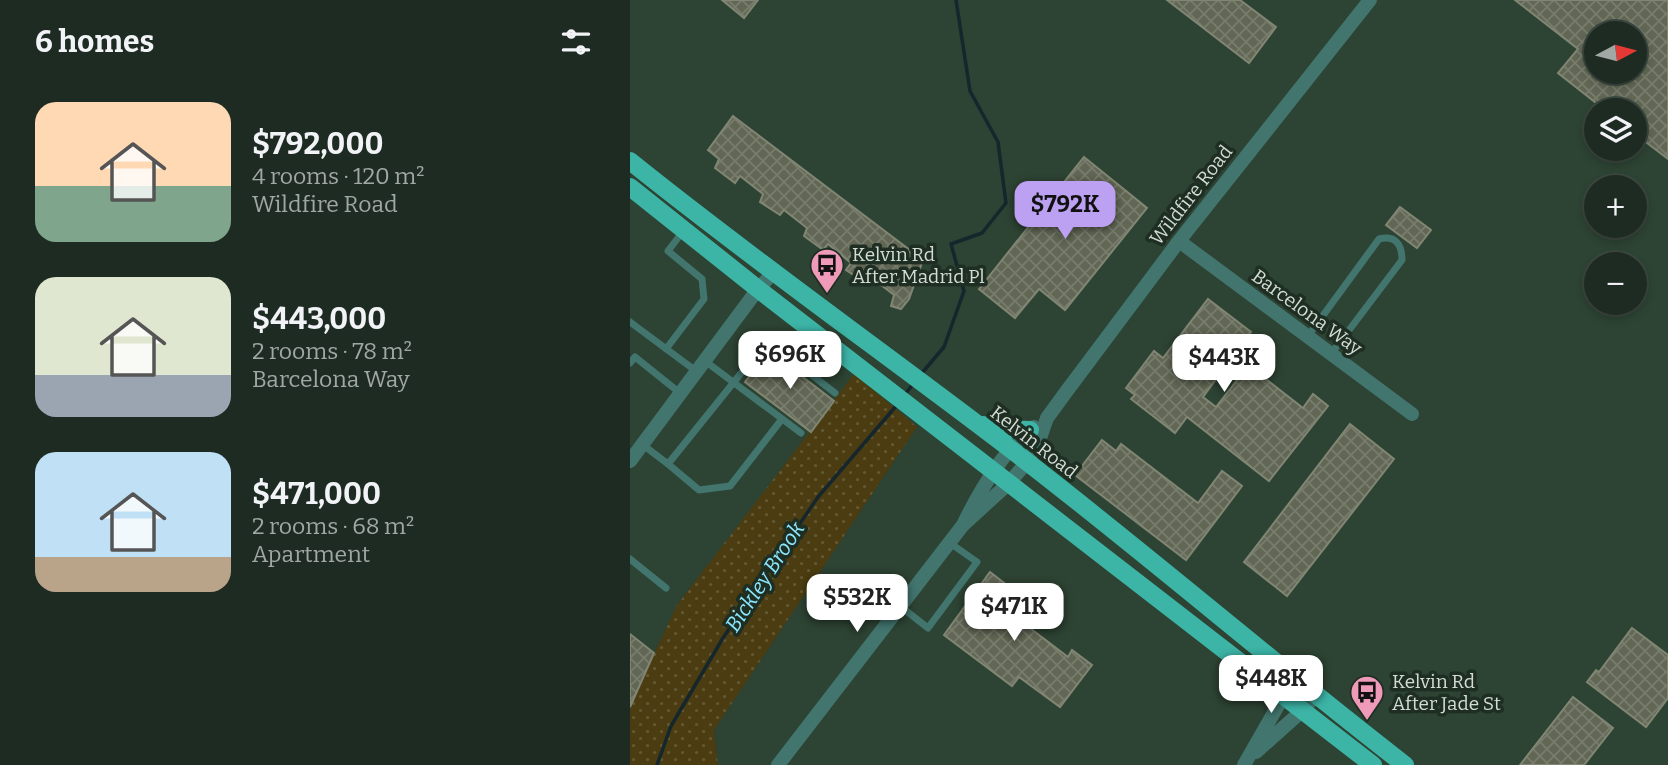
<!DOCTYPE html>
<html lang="en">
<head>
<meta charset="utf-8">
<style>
	body { margin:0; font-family:Bitter,serif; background:#26332a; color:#f1f3f6; height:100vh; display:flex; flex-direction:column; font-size:26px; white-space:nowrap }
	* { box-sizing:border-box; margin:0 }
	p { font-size:23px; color:#a1a7a5 }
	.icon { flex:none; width:38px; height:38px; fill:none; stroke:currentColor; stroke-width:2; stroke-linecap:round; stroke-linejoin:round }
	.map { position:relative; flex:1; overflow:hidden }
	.panel { display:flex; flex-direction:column; background:#1e2b22; width:630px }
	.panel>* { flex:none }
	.needle { width:46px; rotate:83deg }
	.controls { position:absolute; left:954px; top:21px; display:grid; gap:14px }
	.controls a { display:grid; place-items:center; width:63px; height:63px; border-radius:50%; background:#1e2b22; box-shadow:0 4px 10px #0003,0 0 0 2px #3c4740; font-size:35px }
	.price { position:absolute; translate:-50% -60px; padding:0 16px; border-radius:14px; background:#fff; color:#222; font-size:23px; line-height:46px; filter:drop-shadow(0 2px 4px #0008) }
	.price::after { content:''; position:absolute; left:50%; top:42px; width:21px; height:16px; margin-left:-10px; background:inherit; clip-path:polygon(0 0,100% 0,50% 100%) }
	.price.active { background:#bca0f2; color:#111 }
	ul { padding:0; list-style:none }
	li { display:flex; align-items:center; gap:21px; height:175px; padding:0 35px }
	li span { display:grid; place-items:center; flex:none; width:196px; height:140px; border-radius:21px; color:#555 }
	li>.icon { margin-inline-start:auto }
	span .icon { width:84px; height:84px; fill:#fffc; stroke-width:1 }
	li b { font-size:30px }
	h2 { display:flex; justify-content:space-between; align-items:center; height:84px; padding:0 35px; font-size:30px }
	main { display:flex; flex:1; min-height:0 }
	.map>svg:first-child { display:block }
	.built { fill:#2d4333; fill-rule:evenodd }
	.park { fill:url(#park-dots) }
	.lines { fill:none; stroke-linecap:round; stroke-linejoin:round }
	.stream { stroke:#15272c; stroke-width:3.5 }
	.building { fill:url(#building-cross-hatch); stroke:#808673; stroke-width:2; fill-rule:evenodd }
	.service { stroke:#42756e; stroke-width:7 }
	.minor { stroke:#42756e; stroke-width:14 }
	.primary { stroke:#3cb4a6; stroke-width:18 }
	.labels { text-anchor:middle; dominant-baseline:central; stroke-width:7; stroke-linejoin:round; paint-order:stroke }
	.street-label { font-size:19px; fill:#d2dcd4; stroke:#1f2e23 }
	.poi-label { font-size:19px; fill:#d2dcd4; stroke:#1f2e23; text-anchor:start }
	.water-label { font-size:21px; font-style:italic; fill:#8be8ff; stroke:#1f2e23 }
</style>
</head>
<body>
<main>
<section class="panel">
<h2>6 homes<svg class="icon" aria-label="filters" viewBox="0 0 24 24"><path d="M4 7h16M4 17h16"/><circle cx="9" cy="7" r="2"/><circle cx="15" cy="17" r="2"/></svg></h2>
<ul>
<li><span style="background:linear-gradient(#ffd9b3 60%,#7fa58c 0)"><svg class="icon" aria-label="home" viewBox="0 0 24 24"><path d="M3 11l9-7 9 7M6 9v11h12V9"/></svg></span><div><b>$792,000</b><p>4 rooms · 120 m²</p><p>Wildfire Road</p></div></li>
<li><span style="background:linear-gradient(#dfe7d0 70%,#9aa5b1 0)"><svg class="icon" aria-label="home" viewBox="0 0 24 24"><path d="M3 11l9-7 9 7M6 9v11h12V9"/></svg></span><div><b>$443,000</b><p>2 rooms · 78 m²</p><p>Barcelona Way</p></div></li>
<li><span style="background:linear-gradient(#bfe0f5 75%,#b9a48a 0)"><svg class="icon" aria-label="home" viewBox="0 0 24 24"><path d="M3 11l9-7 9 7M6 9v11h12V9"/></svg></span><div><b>$471,000</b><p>2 rooms · 68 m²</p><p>Apartment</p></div></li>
</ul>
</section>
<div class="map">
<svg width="1038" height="765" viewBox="0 0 1038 765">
	<defs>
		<pattern id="park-dots" width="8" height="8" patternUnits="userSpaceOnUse" patternTransform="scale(1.75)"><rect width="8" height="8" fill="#4b3d11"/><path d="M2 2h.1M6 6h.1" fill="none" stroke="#645833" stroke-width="1.8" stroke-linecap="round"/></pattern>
		<pattern id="building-cross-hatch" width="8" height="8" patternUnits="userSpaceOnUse" patternTransform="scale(1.75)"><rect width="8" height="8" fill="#616754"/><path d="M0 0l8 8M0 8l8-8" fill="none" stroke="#777c6c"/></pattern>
	</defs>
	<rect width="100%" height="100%" fill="#28392d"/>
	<path class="built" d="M0,0H1038V765H88L84,730L287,427L204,401L47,605L0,705ZM966,33H1004V72H966ZM966,110H1004V149H966ZM966,187H1004V226H966ZM966,264H1004V303H966Z"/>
	<path class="park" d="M224,374L287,427L84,730L88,765H0V705L47,605Z"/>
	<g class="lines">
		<path class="stream" d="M292,373L314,347L334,291L321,244L352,233L376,203L368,142L340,91L326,0
			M275,394L285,382
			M27,765L41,726L93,638L135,575L188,497L267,405"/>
	</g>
	<path class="building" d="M92,0H128L114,18Z
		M537,0H610L646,27L619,63Z
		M885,0H1038V159L1004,133V110H975L928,73L948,49ZM966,33H1004V72H966Z
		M103,116L293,260L279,299L271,309L261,306L264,295L242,278L237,284L216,270L221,263L198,244L193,250L174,236L177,228L154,210L150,215L130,202L133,194L110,176L105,183L85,168L89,159L78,150Z
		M454,157L517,208L435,310L409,289L385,318L349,289Z
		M770,207L801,230L787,248L756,225Z
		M578,299L621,332L573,397L586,407L629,352L642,363L632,376L646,387L673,408L683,394L698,406L639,481L557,417L545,433L501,399L505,395L496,388L524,351L533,358Z
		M139,351L204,401L181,432L115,382Z
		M720,424L764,459L657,596L614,562Z
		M472,440L486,451L491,444L568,503L592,471L612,486L556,560L445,475Z
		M360,572L404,606L392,622L438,657L442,650L462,665L430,707L389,677L382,686L314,635Z
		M1002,628L1038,655V698L1016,727L957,682L966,670L969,672Z
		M0,634L24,653L0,707Z
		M943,697L983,728L954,765H890Z"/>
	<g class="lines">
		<path class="service" d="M0,322L66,371
			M678,336L749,239C766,235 772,245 772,260L701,354
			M36,349L74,299L72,279L38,251L54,230
			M75,361L171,433
			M0,363L5,357L50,393
			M152,419L100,486L69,490L38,464L133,346L141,343L205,393
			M13,445L38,464
			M0,559L36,588
			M270,606L298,628L347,562L320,543"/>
		<path class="minor" d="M549,241L782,414
			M0,461L128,289L144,272
			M333,525L379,483L397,462L409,441L417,418L436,392L549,241L740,0
			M626,752L673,710L685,696
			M148,765L333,525C349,492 374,449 404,427
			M614,765L654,695L666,680"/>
		<path class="primary" d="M0,161C129,265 265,360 396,461C524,560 647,666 775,765
			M0,187L128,289L743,765
			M353,425L370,429L400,430"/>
	</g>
	<defs>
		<symbol id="bus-pin" viewBox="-11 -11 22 30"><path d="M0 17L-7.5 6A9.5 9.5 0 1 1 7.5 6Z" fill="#ef9ab8" stroke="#1f2e23"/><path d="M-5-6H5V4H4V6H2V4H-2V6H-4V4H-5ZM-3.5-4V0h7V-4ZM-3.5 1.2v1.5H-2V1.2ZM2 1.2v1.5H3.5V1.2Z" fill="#111"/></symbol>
	</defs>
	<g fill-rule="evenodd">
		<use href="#bus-pin" x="178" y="246" width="38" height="52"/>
		<use href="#bus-pin" x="718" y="673" width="38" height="52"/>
	</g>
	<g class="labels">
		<g class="street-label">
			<text transform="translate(561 195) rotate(-52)">Wildfire Road</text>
			<text transform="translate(677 312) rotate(36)">Barcelona Way</text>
			<text transform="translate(404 442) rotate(38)">Kelvin Road</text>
		</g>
		<g class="poi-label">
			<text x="222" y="254">Kelvin Rd<tspan x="222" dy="22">After Madrid Pl</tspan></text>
			<text x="762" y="681">Kelvin Rd<tspan x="762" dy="22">After Jade St</tspan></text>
		</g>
		<g class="water-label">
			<text transform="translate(135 577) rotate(-57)">Bickley Brook</text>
		</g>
	</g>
</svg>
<div class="controls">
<a><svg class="needle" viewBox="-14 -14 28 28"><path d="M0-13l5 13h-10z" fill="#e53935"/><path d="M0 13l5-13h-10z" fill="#a1a7a5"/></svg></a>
<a><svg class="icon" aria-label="layers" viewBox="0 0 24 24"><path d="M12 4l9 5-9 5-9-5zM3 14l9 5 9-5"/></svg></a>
<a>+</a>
<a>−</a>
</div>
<b class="price active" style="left:435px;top:241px">$792K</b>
<b class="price" style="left:160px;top:391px">$696K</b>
<b class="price" style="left:594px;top:394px">$443K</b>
<b class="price" style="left:227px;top:634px">$532K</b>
<b class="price" style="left:384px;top:643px">$471K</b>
<b class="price" style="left:641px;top:715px">$448K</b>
</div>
</main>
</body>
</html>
